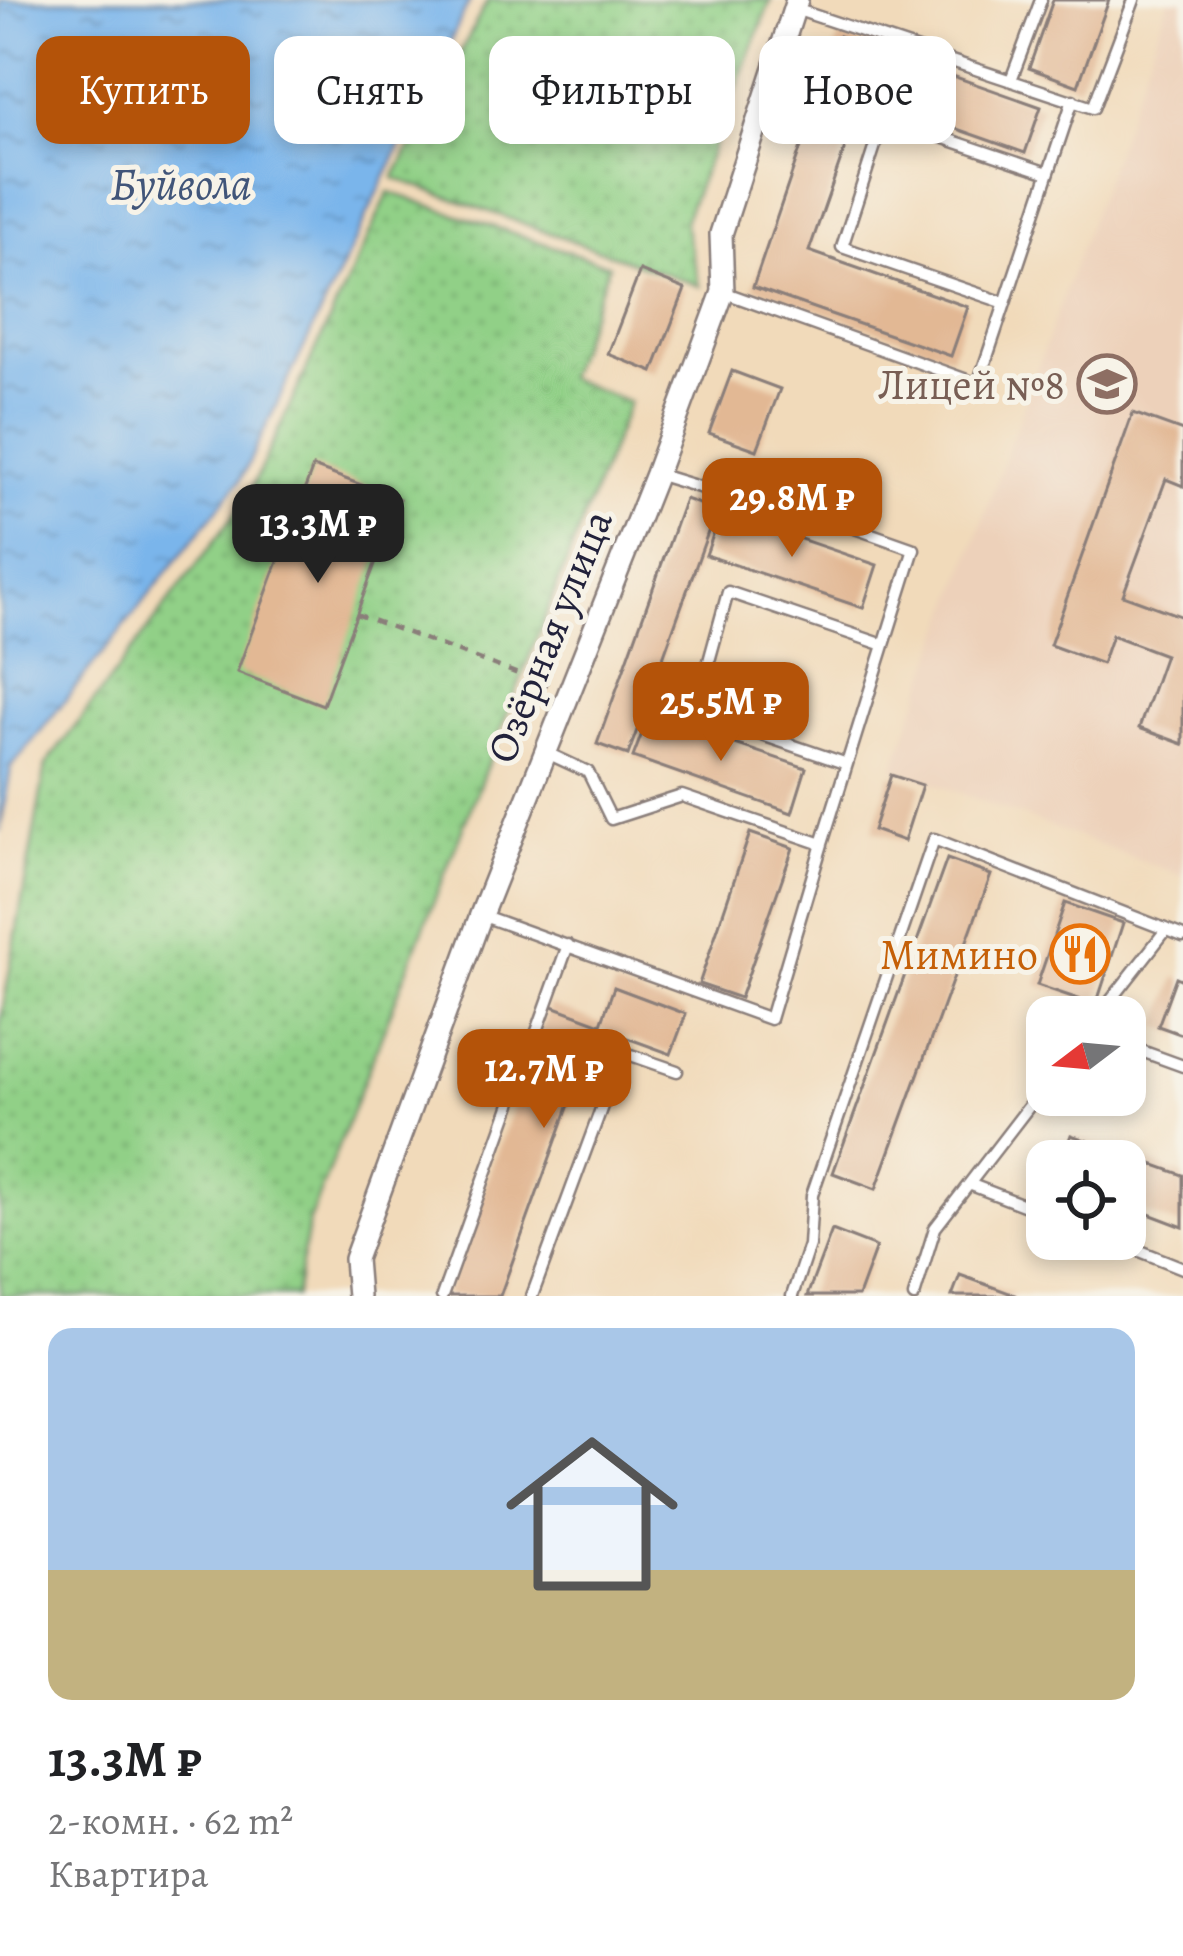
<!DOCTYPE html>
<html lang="ru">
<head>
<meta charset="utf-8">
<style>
	body { margin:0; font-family:Alegreya,serif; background:#f6f6f6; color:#202124; height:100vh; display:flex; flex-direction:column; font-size:45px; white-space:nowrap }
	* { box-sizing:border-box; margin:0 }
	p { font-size:39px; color:#757577 }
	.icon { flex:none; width:66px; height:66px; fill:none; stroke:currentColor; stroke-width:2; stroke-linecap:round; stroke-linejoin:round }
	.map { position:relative; height:1296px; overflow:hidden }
	.sheet { display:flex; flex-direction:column; background:#fff; flex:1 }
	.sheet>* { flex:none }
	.guide { position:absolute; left:36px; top:36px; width:1113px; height:108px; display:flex; gap:24px }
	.needle { width:78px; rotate:254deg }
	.tools { position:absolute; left:1026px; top:996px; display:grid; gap:24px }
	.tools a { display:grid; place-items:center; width:120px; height:120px; border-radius:24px; background:#fff; box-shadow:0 6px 18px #0003; font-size:60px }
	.price { position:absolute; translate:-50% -102px; padding:0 27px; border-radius:24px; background:#b45309; color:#fff; font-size:39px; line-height:78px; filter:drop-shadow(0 3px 6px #0008) }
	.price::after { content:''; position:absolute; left:50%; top:72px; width:36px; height:27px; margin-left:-18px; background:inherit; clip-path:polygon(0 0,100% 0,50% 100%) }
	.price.on { background:#222; color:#fff }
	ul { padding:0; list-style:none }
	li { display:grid; align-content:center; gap:24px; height:636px; padding:0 48px }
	li span { display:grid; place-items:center; height:372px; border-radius:24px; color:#555 }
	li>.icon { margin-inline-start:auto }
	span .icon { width:216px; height:216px; fill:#fffc; stroke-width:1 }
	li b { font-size:51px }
	.chip { padding:0 42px; border-radius:24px; background:#fff; box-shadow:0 6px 18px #0003; font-size:42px; line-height:108px }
	.chip.on { background:#b45309; color:#fff }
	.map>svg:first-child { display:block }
	.built { fill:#edd1ba }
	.grass { fill:url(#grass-dots); stroke:#5a7961; stroke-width:3 }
	.water { fill:url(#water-ripples); stroke:#4e6c93; stroke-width:3 }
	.building { fill:#e2b894 }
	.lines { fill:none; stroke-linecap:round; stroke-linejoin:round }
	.lane-casing { stroke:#8a7e7a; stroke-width:15 }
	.street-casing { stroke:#8a7e7a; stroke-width:26 }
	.path { stroke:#8a7e7a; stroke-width:4.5; stroke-dasharray:9 9; stroke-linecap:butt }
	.lane { stroke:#fff; stroke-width:10 }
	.street { stroke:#fff; stroke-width:21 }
	.labels { text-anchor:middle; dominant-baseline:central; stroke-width:10; stroke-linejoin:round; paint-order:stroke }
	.education-label { font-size:42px; fill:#785e54; stroke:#f7f3e8; text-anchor:end }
	.street-label { font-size:42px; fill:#22223b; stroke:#f7f3e8 }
	.food-label { font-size:42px; fill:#c56008; stroke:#f7f3e8; text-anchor:end }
	.water-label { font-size:45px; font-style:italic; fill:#415579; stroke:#f7f3e8 }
</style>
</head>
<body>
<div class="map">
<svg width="1183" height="1296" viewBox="0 0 1183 1296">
	<defs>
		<pattern id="grass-dots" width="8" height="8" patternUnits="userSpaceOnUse" patternTransform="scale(3)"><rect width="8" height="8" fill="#91d087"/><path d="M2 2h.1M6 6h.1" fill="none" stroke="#7db275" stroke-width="1.8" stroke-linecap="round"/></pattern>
		<pattern id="water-ripples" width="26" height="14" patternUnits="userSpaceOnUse" patternTransform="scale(3)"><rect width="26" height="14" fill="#7ab5eb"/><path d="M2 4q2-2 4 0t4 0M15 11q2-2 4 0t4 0" fill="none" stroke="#6493c0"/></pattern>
	</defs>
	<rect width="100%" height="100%" fill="#f7f3e8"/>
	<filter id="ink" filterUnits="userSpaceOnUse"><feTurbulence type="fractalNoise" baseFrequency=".00833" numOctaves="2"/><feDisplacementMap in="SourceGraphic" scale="24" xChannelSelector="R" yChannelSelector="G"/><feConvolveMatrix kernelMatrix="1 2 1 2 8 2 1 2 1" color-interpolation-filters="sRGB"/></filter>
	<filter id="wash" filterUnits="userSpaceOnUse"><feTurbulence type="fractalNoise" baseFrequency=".004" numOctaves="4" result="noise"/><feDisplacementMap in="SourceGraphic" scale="48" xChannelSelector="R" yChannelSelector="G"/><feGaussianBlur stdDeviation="2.7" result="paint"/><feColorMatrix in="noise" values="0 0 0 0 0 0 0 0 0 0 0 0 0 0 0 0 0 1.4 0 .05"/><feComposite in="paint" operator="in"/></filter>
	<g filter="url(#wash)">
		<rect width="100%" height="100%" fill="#f1daba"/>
		<path class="built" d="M1169,0H1183V876L894,768Z"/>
		<path class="grass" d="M488,0H771L684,221L700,286L394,178Z
			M389,192L609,265L566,378L629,402L309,1221L295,1296H0V1025L46,765L247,498Z"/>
		<path class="water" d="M0,0H470L240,481L11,768L0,832Z"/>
		<g id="blocks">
			<path class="building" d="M1053,0H1109L1078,86L1029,68Z
				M839,36L1041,107L1025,153L863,96L809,251L968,307L951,356L753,287Z
				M640,271L685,289L653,372L608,354Z
				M732,371L780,389L757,450L709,433Z
				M1133,413L1183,431V486L1166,479L1123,595L1183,617V744L1139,728L1165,655L1112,635L1102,664L1050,645Z
				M313,467L399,499L323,705L237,672Z
				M685,499L716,510L628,755L597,744Z
				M721,512L877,565L863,608L706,555Z
				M649,715L806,768L792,813L633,757Z
				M891,775L922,785L904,841L873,830Z
				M750,833L793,848L740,998L699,984Z
				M947,859L991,875L876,1189L833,1173Z
				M1065,903L1123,923L1096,1005L1037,985Z
				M1176,977L1183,980V1035L1158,1026Z
				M614,987L686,1014L671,1054L597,1027L500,1296H445L550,1005L601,1024Z
				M1071,1135L1183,1175V1227L1125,1205V1161H1061Z
				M832,1230L876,1247L858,1296H807Z
				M960,1275L1015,1295V1296H952Z"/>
		</g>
	</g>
	<g filter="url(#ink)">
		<use href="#blocks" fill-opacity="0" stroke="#8a7e7a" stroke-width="3"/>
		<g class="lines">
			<defs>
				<path id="lane" d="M795,9L1093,108L1134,0
					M1011,80L1041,0
					M723,292L978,384L1073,100
					M1005,303L842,247L884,118L1048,173
					M545,752L588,772L611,819L682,796L822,844L914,549L758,494L732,497L656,474
					M847,764L695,712L728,592L884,645
					M481,915L770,1019L822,844
					M1098,1017L1166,930
					M1125,1045L1183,1066
					M969,1184L1047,1214
					M1110,1239L1183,1268
					M442,1296L568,945
					M532,1296L622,1052L677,1071
					M792,1296L809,1245L812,1195L934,839L1183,936
					M914,1296L935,1228L1047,1083"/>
				<path id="street" d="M358,1296L355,1259L481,915L656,474L723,292L721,234L797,0"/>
			</defs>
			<use href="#lane" class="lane-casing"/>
			<use href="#street" class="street-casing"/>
			<path class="path" d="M356,614L548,685"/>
			<use href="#lane" class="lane"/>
			<use href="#street" class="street"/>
		</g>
	</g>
	<defs>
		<symbol id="school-ring" viewBox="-11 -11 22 22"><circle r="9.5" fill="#f7f3e8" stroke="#8d6e63" stroke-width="1.5"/><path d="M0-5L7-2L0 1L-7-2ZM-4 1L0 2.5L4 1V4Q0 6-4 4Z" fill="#8d6e63"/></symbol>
		<symbol id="restaurant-ring" viewBox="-11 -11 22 22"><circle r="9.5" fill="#f7f3e8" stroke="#e8710a" stroke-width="1.5"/><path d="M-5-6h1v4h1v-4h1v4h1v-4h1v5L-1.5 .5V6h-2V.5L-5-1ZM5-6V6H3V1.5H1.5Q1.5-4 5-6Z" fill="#e8710a"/></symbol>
	</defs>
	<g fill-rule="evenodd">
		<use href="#school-ring" x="1074" y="351" width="66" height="66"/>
		<use href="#restaurant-ring" x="1047" y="921" width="66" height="66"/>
	</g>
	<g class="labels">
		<g class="education-label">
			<text x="1065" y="384">Лицей №8</text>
		</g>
		<g class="street-label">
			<text transform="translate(549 636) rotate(-68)">Озёрная улица</text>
		</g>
		<g class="food-label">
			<text x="1038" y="954">Мимино</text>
		</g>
		<g class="water-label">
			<text x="181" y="184">Буйвола</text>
		</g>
	</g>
</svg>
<div class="tools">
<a><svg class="needle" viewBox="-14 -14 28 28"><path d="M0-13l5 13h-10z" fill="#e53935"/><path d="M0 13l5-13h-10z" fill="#757577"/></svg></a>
<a><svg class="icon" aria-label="locate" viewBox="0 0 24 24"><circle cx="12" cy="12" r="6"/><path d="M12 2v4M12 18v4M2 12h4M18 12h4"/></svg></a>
</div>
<b class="price" style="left:792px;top:560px">29.8M ₽</b>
<b class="price on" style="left:318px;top:586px">13.3M ₽</b>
<b class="price" style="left:721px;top:764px">25.5M ₽</b>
<b class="price" style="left:544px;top:1131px">12.7M ₽</b>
<div class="guide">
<a class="chip on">Купить</a>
<a class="chip">Снять</a>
<a class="chip">Фильтры</a>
<a class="chip">Новое</a>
</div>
</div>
<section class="sheet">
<ul>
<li><span style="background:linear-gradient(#a9c7e8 65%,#c2b280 0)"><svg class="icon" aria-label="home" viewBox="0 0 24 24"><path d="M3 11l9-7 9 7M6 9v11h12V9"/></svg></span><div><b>13.3M ₽</b><p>2-комн. · 62 m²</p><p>Квартира</p></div></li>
</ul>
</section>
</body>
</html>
